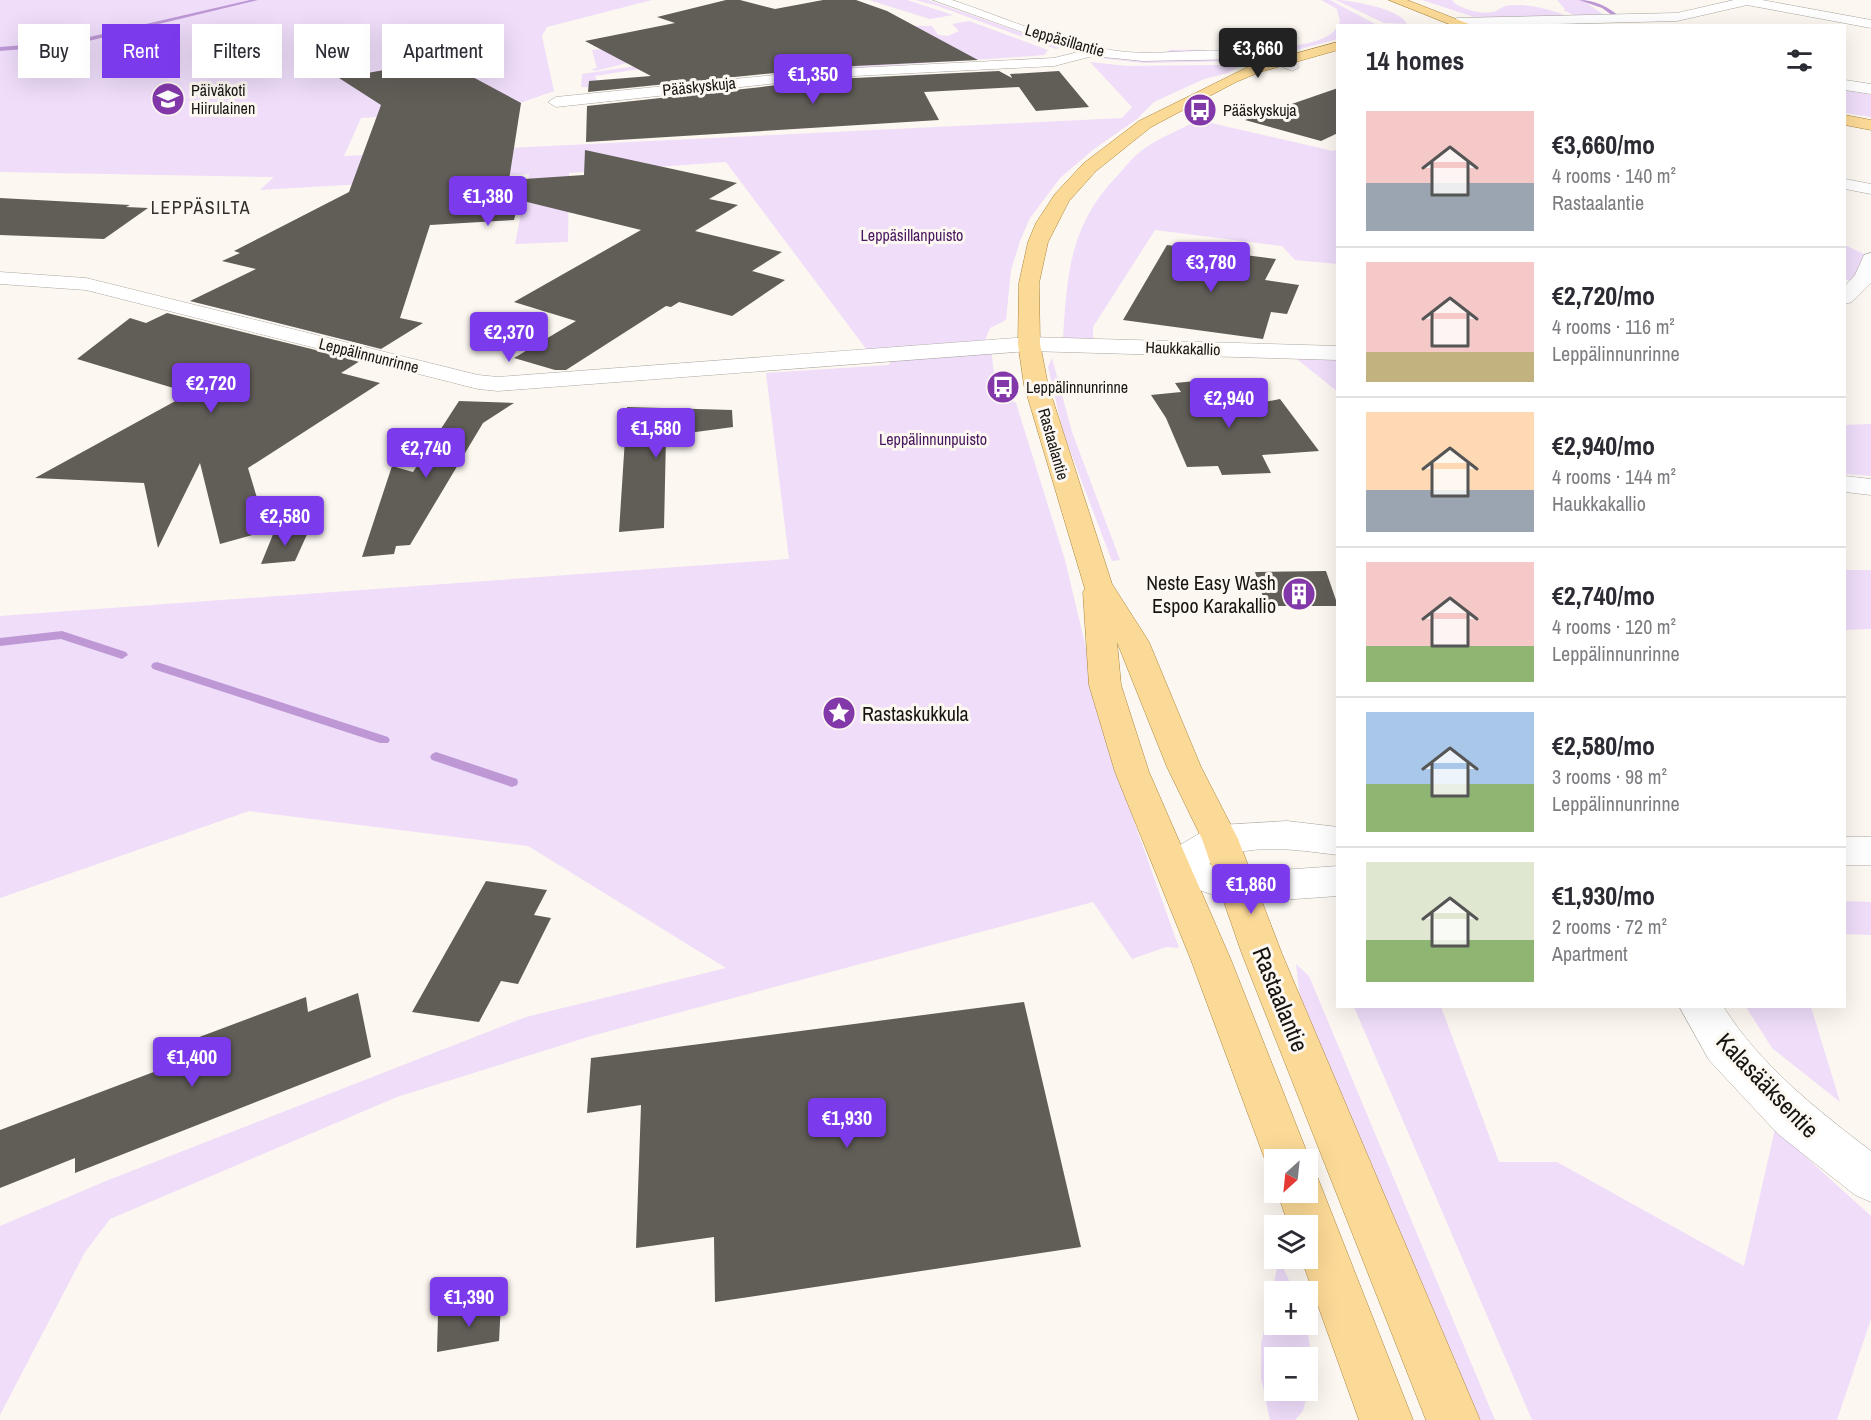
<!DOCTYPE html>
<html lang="en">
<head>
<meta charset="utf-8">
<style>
	body { margin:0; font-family:"Archivo Narrow",sans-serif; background:#f2f2f3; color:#2b2b33; height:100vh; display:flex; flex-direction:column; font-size:22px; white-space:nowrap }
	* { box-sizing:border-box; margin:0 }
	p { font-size:20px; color:#7c7c81 }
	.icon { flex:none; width:33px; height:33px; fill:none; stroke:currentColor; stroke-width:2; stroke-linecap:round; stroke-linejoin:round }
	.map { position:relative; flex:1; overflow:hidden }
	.sheet { position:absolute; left:1336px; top:24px; width:510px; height:984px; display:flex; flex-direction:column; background:#fff; border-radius:0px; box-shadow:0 6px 24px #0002 }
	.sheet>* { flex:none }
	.top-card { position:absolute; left:18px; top:24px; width:570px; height:54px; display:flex; gap:12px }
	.needle { width:39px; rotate:207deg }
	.controls { position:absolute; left:1264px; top:1149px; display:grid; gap:12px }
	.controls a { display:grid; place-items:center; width:54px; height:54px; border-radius:0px; background:#fff; box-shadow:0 6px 24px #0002; font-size:30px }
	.price { position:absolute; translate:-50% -51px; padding:0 14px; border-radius:6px; background:#7c3aed; color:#fff; font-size:20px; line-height:39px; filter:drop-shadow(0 2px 3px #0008) }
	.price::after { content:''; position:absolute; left:50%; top:36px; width:18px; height:14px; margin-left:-9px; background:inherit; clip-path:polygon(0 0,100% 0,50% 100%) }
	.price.selected { background:#222; color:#fff }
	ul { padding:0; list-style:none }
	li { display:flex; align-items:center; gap:18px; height:150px; padding:0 30px }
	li+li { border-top:2px solid #e1e1e2 }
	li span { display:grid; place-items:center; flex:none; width:168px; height:120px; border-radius:0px; color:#555 }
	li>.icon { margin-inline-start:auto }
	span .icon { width:72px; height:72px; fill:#fffc; stroke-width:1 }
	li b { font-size:26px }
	h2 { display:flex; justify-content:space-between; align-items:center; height:72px; padding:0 30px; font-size:26px }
	.pill { padding:0 21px; border-radius:0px; background:#fff; box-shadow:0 6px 24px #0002; font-size:21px; line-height:54px }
	.pill.selected { background:#7c3aed; color:#fff }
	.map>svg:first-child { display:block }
	.green { fill:#efddfa }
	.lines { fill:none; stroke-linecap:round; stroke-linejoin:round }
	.stream { fill:#be98d5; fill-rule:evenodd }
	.building { fill:#615d57 }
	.minor-casing { stroke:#aba7a0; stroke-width:1 }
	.major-casing { stroke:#a9843a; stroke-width:1 }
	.minor { fill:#fff; fill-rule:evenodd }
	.major { fill:#fbd996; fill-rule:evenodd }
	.labels { text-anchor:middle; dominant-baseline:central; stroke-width:6; stroke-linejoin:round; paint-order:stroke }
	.far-street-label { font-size:16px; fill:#171512; stroke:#fcf7f0 }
	.far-poi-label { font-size:16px; fill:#171512; stroke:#fcf7f0; text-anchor:start }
	.far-park-label { font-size:16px; fill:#481760; stroke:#fcf7f0 }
	.far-quarter-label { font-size:18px; letter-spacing:1.5px; fill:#322e29; stroke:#fcf7f0 }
	.poi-label { font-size:20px; fill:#171512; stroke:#fcf7f0; text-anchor:end }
	.near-street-label { font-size:24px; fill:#171512; stroke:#fcf7f0 }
</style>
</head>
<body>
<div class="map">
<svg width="1871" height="1420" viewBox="0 0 1871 1420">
	<rect width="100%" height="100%" fill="#fcf7f0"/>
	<path class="green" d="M0,0H652L547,27L542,36L554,91L520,103L518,107L361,118L344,156L1122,118L1132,107L1090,62L1127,66L1223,65L1238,67L1228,73L1204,79L1154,102L1137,119L1094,149L1060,178L1030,218L1020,241L1011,270L1006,320L990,328L985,340L867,350L726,162L569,173L568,242L515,244L529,174L260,190L274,177L0,172Z
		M869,0H907L953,15L930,19Z
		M915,0H928L1063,47L1056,49L938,6Z
		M1321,0H1330L1377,25L1338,26V39L1289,52L1163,54L1170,50C1205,49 1308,54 1332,33C1335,31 1338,25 1340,22L1337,9Z
		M1336,0C1351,0 1401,9 1407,24L1384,23Z
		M1422,0H1452C1458,9 1485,16 1496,11C1501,8 1505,5 1513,5C1531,4 1551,10 1568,16L1477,18Z
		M1557,0H1582L1607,17H1578L1563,10L1565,9Z
		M969,21L1048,50L1044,55L1032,56L757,74L839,66L915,26H932L938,35L948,36L959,31L952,24Z
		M629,47L650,68C630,70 614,73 595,76L598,84L604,87H581L582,74L636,66L635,61L595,71L592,69L597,68L592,50Z
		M1093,56L1230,59L1239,61L1144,63L1090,57Z
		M1845,90L1871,95V117L1845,113Z
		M1198,120L1333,151L1338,149V264L1295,260L1282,246L1155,230L1093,327V340L1063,339C1067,273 1070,224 1119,174C1126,166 1133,157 1141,151C1158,138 1180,130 1198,120Z
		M1845,245L1868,256L1852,281L1845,279Z
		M987,353L992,354C993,376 997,391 1016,403L1065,560L1114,765L1179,948L1166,947L1132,959L1093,902L591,1036L397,1097L110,1219L85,1252L0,1415V1226L106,1181L526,1017L726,968L528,846L249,811L0,898V616L789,559L766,373L889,365L891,360Z
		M1293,356L1338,358V392Z
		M1052,358L1072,432L1120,560L1112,561L1063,432L1048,367Z
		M1871,424V476L1845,474V425Z
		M1845,570H1871V629L1845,630Z
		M1845,901L1871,902V935L1845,934Z
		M1296,964L1309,976L1495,1420H1471L1300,998Z
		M1354,1007H1441L1499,1162H1557L1744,1266L1775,1129L1871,1216V1319L1837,1420H1532Z
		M1746,1007H1811L1840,1102L1772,1048Z
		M1279,1259L1294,1291L1275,1292V1324L1307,1325L1313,1370L1308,1390V1358H1275V1390L1308,1391L1303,1411L1295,1420H1270L1261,1378V1344Z"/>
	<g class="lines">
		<path class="stream" d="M250,0H258L72,45L0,51V47L72,41Z
			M1579,0C1595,0 1609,7 1620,17L1616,18L1602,8Z
			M62,631L126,652L128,655L122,659L61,639L0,646V638Z
			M157,662L388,737L390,740L388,743H380L153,669L151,666L153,663Z
			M436,752L517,779L518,782L517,785L512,787L432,760L430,757L432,754Z"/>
	</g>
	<path class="building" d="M726,0H740L775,9L823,0H856L887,11L978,60L834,67L588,92L589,81L651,76L585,41L675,23L657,17Z
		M441,60L521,103L509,180L584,175L585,150L737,183L709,199L738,205L695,231L782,252L752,271L785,280L732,316L679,302L671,307L666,306L566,370H555L514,358L576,321L514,302L641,230L519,200L514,220L430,225L400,318L423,323L381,349L190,301L256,269L222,261L240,253L234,251L349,192L381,105L339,78Z
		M999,71L1012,78L1010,74L1059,71L1089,107L1036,111L1019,87L924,92L939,120L586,142L587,106L834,79Z
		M1338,88V133L1321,141L1245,120Z
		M0,198L130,205L126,207L148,208L104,239L0,235Z
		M1167,245L1276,259L1265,280L1299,285L1287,314L1271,312L1263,339L1123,320Z
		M167,313L360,361L341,373L380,383L248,468L267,531L220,544L200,463L158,548L144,483L35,478L190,393L77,359L130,318L146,323Z
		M1217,379L1238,407L1280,399L1319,451L1262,455L1271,473L1222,475L1218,466L1187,467L1166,418L1151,395L1181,392L1175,383Z
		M459,401L514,403L483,423L410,545L396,546L394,554L362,557L392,466L413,472Z
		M627,407L732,410L733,427L666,436L664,528L619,532Z
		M309,530L295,561L261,564L274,532Z
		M1326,571L1338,606H1266L1255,572Z
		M486,881L547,890L534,915L551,918L518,984L501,981L479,1022L412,1012Z
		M358,993L371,1057L75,1173V1158L0,1188V1130L196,1056L194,1039L306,997L308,1012Z
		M1024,1002L1081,1247L715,1302L714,1237L636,1248L641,1105L587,1113L591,1058Z
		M501,1303L499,1341L437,1352L438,1315Z"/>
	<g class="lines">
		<defs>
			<path id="minor" d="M933,0H952C1015,21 1083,54 1151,53C1182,52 1280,43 1299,67L1292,71L1278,65L1249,59L1143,61L1093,56L1054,66L834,77L556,107L548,102L556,97L834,69L1054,58L1078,52Z
				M1734,0H1762L1871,20V28L1747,5L1677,21L1478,26H1455L1450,22L1457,18L1677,13Z
				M1845,80L1871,84V94L1845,90Z
				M1845,179L1871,184V194L1845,189Z
				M1871,253V283L1852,302L1845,304V286L1855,275L1864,255Z
				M0,272L86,278L478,375L498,377L1029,337L1338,346V360L1029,351L498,391L478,389L86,290L0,284Z
				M1845,476L1871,479V495L1845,492Z
				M1287,821L1338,827V855C1296,850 1246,841 1209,864L1238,873L1338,866V896L1238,903L1160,877L1154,867L1160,857L1207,829L1220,825Z
				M1845,837H1871V865H1845Z
				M1679,1006H1723C1760,1065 1816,1109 1871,1151V1202L1855,1195L1778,1134L1709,1060Z"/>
			<path id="major" d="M1389,0H1407L1474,26H1454Z
				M1338,42V50L1260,72L1236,82L1151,127L1096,171L1069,201L1048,242L1039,283L1040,344L1048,385L1112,584L1149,642L1201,767L1238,839L1282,954L1480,1420H1426L1242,954L1202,839L1167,767L1117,642L1121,685L1149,772L1231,960L1310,1160L1308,1165V1160H1275V1177L1271,1176L1191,960L1115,772L1089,685L1083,592L1085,589L1024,385L1018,344L1019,283L1028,242L1036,223L1055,194L1084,163L1139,121L1250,66Z
				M1845,115L1871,120V130L1845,125Z
				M1308,1172L1317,1176L1413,1420H1359L1301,1258H1308V1226H1289L1277,1192H1308Z"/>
		</defs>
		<use href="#minor" class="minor-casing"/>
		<use href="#major" class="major-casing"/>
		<use href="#minor" class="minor"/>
		<use href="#major" class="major"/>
	</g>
	<defs>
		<symbol id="school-disc" viewBox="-11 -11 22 22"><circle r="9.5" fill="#8338aa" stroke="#fcf7f0"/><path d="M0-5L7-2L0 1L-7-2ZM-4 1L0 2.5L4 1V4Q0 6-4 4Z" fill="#fff"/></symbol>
		<symbol id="bus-disc" viewBox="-11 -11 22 22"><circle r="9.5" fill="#8338aa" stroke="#fcf7f0"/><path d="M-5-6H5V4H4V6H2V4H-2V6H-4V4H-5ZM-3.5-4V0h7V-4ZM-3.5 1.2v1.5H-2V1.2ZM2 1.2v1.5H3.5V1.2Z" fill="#fff"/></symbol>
		<symbol id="building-disc" viewBox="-11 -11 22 22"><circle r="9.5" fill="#8338aa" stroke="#fcf7f0"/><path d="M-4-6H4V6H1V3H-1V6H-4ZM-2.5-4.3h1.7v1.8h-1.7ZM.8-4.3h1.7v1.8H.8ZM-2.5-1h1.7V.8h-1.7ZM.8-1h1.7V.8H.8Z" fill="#fff"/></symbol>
		<symbol id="sight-disc" viewBox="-11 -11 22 22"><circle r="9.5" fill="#8338aa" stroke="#fcf7f0"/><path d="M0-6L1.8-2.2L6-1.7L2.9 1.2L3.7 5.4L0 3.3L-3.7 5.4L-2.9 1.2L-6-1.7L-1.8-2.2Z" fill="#fff"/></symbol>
	</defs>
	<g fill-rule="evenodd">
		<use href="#school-disc" x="149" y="80" width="38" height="38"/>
		<use href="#bus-disc" x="1181" y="91" width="38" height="38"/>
		<use href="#bus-disc" x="984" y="368" width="38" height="38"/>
		<use href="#building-disc" x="1280" y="575" width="38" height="38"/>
		<use href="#sight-disc" x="820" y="694" width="38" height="38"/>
	</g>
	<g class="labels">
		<g class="far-street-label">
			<text transform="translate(1065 40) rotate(16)">Leppäsillantie</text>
			<text transform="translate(699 86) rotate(-6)">Pääskyskuja</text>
			<text transform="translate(1183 348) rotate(2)">Haukkakallio</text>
			<text transform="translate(369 355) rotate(14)">Leppälinnunrinne</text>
			<text transform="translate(1054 444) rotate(74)">Rastaalantie</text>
		</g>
		<g class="far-poi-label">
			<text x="191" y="90">Päiväkoti<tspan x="191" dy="18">Hiirulainen</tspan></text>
			<text x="1223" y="110">Pääskyskuja</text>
			<text x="1026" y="387">Leppälinnunrinne</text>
		</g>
		<g class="far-park-label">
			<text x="912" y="235">Leppäsillanpuisto</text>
			<text x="933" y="439">Leppälinnunpuisto</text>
		</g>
		<g class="far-quarter-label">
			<text x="201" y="207">LEPPÄSILTA</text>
		</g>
		<g class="poi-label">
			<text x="1276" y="582">Neste Easy Wash<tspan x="1276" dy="23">Espoo Karakallio</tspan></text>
			<text x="862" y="713" text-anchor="start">Rastaskukkula</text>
		</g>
		<g class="near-street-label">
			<text transform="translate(1281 999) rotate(68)">Rastaalantie</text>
			<text transform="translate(1768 1085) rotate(46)">Kalasääksentie</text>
		</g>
	</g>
</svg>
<div class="controls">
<a><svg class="needle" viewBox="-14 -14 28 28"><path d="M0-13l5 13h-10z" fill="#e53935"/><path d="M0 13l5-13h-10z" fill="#7c7c81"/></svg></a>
<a><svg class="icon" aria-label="layers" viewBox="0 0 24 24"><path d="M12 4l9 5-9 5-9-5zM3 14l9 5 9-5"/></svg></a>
<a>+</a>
<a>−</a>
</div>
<b class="price selected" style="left:1258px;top:79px">€3,660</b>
<b class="price" style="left:813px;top:105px">€1,350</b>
<b class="price" style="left:488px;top:227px">€1,380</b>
<b class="price" style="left:1211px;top:293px">€3,780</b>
<b class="price" style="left:509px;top:363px">€2,370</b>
<b class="price" style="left:211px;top:414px">€2,720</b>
<b class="price" style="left:1229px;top:429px">€2,940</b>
<b class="price" style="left:656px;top:459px">€1,580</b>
<b class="price" style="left:426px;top:479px">€2,740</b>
<b class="price" style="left:285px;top:547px">€2,580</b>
<b class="price" style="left:1251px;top:915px">€1,860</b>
<b class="price" style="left:192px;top:1088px">€1,400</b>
<b class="price" style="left:847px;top:1149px">€1,930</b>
<b class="price" style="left:469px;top:1328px">€1,390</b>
<div class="top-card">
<a class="pill">Buy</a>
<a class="pill selected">Rent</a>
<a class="pill">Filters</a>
<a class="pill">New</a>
<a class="pill">Apartment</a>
</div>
<section class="sheet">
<h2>14 homes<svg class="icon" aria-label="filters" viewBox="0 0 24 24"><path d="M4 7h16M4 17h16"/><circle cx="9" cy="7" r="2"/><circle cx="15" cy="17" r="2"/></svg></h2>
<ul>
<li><span style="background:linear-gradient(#f6c9c9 60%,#9aa5b1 0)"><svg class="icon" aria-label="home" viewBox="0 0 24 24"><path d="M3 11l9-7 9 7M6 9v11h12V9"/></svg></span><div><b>€3,660/mo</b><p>4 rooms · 140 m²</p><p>Rastaalantie</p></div></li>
<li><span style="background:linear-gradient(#f6c9c9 75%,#c2b280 0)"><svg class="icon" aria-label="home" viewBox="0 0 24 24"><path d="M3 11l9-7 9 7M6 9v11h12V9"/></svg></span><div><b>€2,720/mo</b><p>4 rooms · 116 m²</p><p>Leppälinnunrinne</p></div></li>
<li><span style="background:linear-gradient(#ffd9b3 65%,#9aa5b1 0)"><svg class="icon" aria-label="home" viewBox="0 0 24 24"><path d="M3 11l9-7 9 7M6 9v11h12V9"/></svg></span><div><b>€2,940/mo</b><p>4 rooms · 144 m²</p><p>Haukkakallio</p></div></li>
<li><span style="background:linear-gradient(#f6c9c9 70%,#8fb573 0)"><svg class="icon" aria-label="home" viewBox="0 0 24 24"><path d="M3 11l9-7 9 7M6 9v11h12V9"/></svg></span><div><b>€2,740/mo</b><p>4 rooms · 120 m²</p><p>Leppälinnunrinne</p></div></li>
<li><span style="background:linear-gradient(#a9c7e8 60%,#8fb573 0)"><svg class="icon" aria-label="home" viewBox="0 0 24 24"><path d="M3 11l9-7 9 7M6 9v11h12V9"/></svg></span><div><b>€2,580/mo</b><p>3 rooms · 98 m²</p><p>Leppälinnunrinne</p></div></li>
<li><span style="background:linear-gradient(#dfe7d0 65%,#8fb573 0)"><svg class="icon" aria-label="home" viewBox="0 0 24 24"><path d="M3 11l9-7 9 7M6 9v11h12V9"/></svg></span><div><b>€1,930/mo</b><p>2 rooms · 72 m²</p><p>Apartment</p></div></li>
</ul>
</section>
</div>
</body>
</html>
